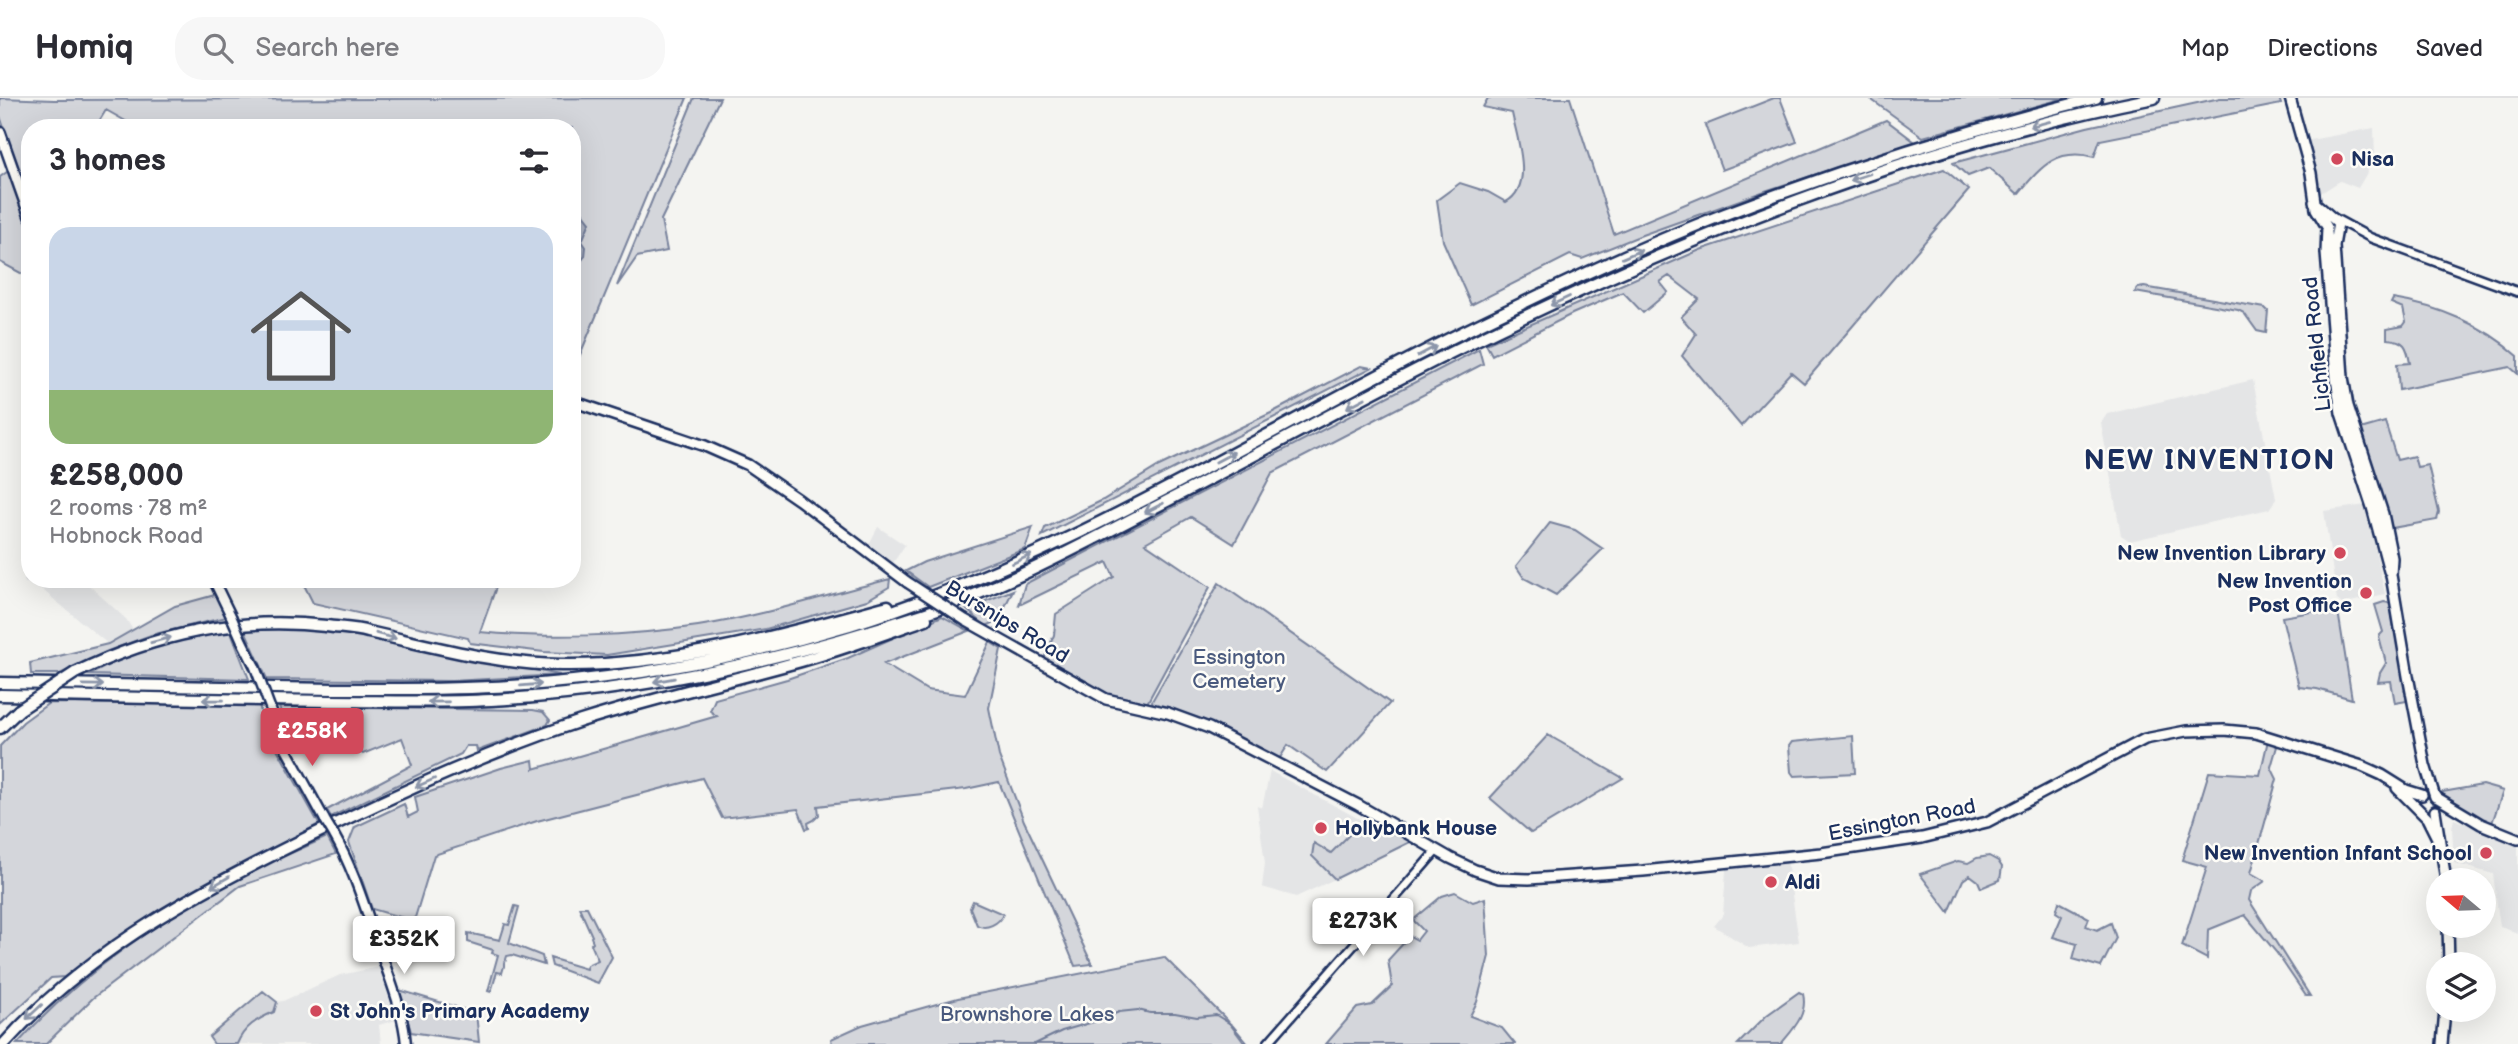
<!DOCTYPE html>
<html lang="en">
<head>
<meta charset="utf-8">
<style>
	body { margin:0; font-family:"Balsamiq Sans",sans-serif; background:#f7f7f7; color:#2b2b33; height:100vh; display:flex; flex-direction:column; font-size:26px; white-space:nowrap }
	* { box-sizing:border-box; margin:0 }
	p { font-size:23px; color:#7c7c81 }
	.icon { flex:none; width:38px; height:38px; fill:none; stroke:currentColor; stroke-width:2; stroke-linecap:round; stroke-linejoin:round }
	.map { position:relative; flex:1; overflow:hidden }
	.drawer { position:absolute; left:21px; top:21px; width:560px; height:469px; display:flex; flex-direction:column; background:#fff; border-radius:28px; box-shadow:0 7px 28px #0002 }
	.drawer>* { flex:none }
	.needle { width:46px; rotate:289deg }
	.controls { position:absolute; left:2426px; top:770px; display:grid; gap:14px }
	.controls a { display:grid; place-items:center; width:70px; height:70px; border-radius:50%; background:#fff; box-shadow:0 7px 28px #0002; font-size:35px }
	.price { position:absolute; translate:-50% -60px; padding:0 16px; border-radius:7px; background:#fff; color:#222; font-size:23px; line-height:46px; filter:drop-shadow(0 2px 4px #0008) }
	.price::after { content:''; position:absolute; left:50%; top:42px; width:21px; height:16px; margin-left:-10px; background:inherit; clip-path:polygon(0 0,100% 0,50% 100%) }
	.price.selected { background:#d1495b; color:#fff }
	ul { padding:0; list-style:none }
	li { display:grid; align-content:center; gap:14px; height:371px; padding:0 28px }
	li+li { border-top:2px solid #e1e1e2 }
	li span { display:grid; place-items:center; height:217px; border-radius:21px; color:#555 }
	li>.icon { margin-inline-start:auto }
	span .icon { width:126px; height:126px; fill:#fffc; stroke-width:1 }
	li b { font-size:30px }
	h2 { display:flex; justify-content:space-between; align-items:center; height:84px; padding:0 28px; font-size:30px }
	header { display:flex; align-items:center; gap:42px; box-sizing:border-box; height:98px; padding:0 35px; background:#fff; border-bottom:2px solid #e1e1e2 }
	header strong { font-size:33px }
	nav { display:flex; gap:38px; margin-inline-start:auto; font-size:24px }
	.search { width:490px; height:63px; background:#f7f7f7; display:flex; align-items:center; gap:18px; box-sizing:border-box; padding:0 24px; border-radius:28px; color:#7c7c81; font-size:26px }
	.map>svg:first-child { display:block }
	.built { fill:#e4e5e6 }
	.green { fill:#d4d6db; stroke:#78829c; stroke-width:2 }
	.water { fill:#aab0bf; stroke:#717c98; stroke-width:2 }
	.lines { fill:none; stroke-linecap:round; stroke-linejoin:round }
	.stream { stroke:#717c98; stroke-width:2 }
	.tertiary-casing { stroke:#1b2f5e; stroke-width:12 }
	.secondary-casing { stroke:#1b2f5e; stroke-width:13 }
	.primary-casing { stroke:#1b2f5e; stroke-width:14 }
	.motorway-casing { stroke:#1b2f5e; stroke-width:15 }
	.tertiary { stroke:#fdfcf7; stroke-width:7 }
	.secondary { stroke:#fdfcf7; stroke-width:8 }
	.primary { stroke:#fdfcf7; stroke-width:9 }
	.motorway { stroke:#fdfcf7; stroke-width:10 }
	.secondary-bridge-casing { stroke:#1b2f5e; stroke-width:13; stroke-linecap:butt }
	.primary-bridge-casing { stroke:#1b2f5e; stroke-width:14; stroke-linecap:butt }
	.motorway-bridge-casing { stroke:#1b2f5e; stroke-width:15; stroke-linecap:butt }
	.secondary-bridge { stroke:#fdfcf7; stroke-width:8 }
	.primary-bridge { stroke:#fdfcf7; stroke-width:9 }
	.motorway-bridge { stroke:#fdfcf7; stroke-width:10 }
	.oneway { stroke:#8c96aa }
	.poi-dot { fill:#d1495b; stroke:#fdfcf7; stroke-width:2.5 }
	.labels { text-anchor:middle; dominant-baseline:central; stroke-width:5; stroke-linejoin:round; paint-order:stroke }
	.poi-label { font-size:21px; font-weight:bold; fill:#1b2f5e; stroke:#fdfcf7; text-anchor:start }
	.street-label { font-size:21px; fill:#1b2f5e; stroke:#fdfcf7 }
	.park-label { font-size:21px; fill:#49597d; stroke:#fdfcf7 }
	.district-label { font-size:28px; font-weight:bold; letter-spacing:2px; fill:#1b2f5e; stroke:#fdfcf7 }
</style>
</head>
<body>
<header>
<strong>Homiq</strong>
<div class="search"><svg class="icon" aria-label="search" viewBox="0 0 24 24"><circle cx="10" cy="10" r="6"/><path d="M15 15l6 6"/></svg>Search here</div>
<nav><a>Map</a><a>Directions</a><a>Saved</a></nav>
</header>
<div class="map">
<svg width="2518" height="946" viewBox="0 0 2518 946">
	<rect width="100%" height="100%" fill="#f4f4f1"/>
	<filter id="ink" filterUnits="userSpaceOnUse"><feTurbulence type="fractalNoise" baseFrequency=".0143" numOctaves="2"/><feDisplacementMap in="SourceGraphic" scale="14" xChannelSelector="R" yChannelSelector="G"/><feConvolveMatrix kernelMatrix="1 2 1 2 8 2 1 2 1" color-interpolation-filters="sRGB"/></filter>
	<g filter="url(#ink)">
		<path class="built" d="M2374,30L2375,61L2358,90L2340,83L2321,95L2305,43Z
			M2253,282L2276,401L2269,411L2130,443L2121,437L2101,325L2107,316Z
			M2366,407L2385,496L2342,506L2337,502L2324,413Z
			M878,429L905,447L893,465L868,448Z
			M30,475V481H82L126,521L133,532L108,546L33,484L25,485L24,482Z
			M1270,673L1363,723L1330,755L1315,745L1312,758L1335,781L1296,799L1262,789L1265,765L1257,708L1262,710Z
			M2454,721L2518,746V835L2500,829L2493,776L2454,765L2452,730Z
			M1787,763L1799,844L1749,850L1714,828L1723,817L1726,772Z
			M379,869L396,922L379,927L381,946H214L209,939L263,893L276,904L283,903L340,877Z"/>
		<path class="green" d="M0,0L54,2L687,0L572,276V30H138L106,12L95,30H30V96L27,99L0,18Z
			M694,0H720L661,122L667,153L637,159L617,188Z
			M1488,0H1570L1614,136L1886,22L1915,44L1768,92L1642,137L1582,161L1570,157L1471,207L1443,143L1437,102L1460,85L1488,94L1506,104C1535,88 1517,41 1512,15L1483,9Z
			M1774,0H1780L1797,44L1722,72L1705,27Z
			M1869,0H2065L1923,39Z
			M2220,0H2279L2281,6L2100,42L2094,59C2056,49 2041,69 2018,96L1989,70L1968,78L1953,65L2087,29Z
			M11,71L30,126V180L0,164V79Z
			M1944,71L1969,92L1804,285L1791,274L1741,328L1682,258L1696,236L1681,219L1699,201L1669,178L1660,184L1668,194L1643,215L1623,194L1572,216L1492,257L1486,246L1700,152Z
			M2144,189L2265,210L2268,213L2266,235L2257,233L2244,215L2238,212L2135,194L2138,190Z
			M2393,201C2438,208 2484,227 2518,258V276L2510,269L2399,292L2397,266L2410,265C2407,248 2405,242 2387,241V231L2403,228L2406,224L2403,210L2391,205Z
			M1479,251L1483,266L1272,375L1234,446L1191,419L1145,445L1210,489L1146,607L1105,597L1043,563L1054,537L1056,516L1114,479L1107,464L1019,507L1025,486Z
			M1361,268L1371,270L1042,438L1045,430L1103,402L1159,368L1271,315Z
			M2385,324L2397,362L2414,358L2417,369L2428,367L2439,414L2437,422L2392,430L2357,332Z
			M1550,425L1575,432L1603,451L1556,497L1524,480L1516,468Z
			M1033,429L1025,451L928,489L906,473L924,464Z
			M301,481H499L480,534C548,541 631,538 698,528C763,518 827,497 890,481L889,489L867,502L766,531L607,557L544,554L470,545L468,540L313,505Z
			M1219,485L1390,605L1327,674L1288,647L1278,663C1236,637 1204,617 1154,608L1152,603Z
			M1013,492L998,523L986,528L966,511Z
			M215,497L231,518L151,537L108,553L60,576H31L30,565L108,546L175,508Z
			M2384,504L2389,505L2391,511L2407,603L2395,605L2391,583L2378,584L2380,575L2386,565L2379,538L2383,534L2375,507Z
			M2335,510L2338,513L2352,601L2317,591L2299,589L2282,519Z
			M942,518L969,533L884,566L927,592L965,597L990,544L1001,551L989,610L999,658L1024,723L1092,866L1075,868L999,684L966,691L818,708L819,717L814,722L808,725L809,730L806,731L798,711L722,720L702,680L537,723L434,757L414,823L372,811L349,744L355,729L404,706L408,719L418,714L415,699L501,670L533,662L534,671L717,618L710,613L715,601L787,581L848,560Z
			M279,529L355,537L560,577L452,583L267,581L244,530Z
			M230,532L249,581L90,577C134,552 180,538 230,532Z
			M49,605L259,607L265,629L319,726L151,818L64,879L51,880L0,927V648L23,624Z
			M279,609L533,612L543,614L550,622L547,627L477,653L476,648H466L461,656L331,719L327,712L412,667L402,640L363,656L332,637H289Z
			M1548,637L1623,680L1531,735L1490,700Z
			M1853,638L1855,675L1794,678L1791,674L1789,648L1792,644Z
			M2268,642L2278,645L2271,669L2277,681L2251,775L2265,783L2251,793L2249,802L2310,898H2306L2276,854L2245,817L2208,832L2207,861L2182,848L2207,769L2182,762L2209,674L2260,677Z
			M2482,687L2503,693L2492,725H2490L2437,695Z
			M1363,723L1412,743L1335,781L1312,758L1314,745L1331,755Z
			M327,739L336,756L240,788L93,900L46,946H17C80,876 161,820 244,777C271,763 299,752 327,739Z
			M1989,758L1998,763L2002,769L2000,782L1981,790L1978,783L1970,777L1963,782L1949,814L1920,776L1958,763L1968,765L1977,760Z
			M1455,794L1473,804L1485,800L1489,858L1477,904L1470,918L1502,930L1515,946H1326L1357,910L1372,907L1392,888L1388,862L1410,838L1417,842L1424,833L1413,822L1442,798Z
			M973,803L1003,816C999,826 986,832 977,827L970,810Z
			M2059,804L2089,820L2086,828L2097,832L2111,825L2116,840L2101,869L2073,861L2077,846L2053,839L2062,818L2056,814Z
			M515,808L519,809L509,845L542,858L544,867L512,857L507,858L502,875L497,874L491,894L488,893L498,857L492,855L493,852L468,844V835L500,842L505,826L509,827Z
			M579,809H587L612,859L598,885L552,868L550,860L586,871L587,867L598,862L591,846L593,844L591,839L592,838Z
			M1164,859L1227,922L1245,946H832L831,941L862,927L958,900Z
			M399,892L476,915L479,944L411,934Z
			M263,893L277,904L274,914C257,921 244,929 237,946H214L209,939Z
			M1799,894L1803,896C1808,917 1793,931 1781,946H1738L1767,917Z"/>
		<path class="water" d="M578,114L583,115L590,124L582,143L586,149L585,158L574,172L575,175L581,177L580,185L572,181V163L580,153L572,137V118Z"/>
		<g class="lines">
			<path class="stream" d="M1035,946L1062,933L1100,922L1119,914L1138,912L1150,915H1175L1197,919L1216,917L1232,927L1248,946"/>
			<defs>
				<path id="tertiary" d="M2334,120L2371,140L2518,194
					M1267,946L1437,752"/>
				<path id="secondary" d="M213,481L231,518
					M242,543L255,569
					M277,628L286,651L325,722
					M334,737C354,772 365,810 378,847C389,879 403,912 406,946"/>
				<path id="primary" d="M2290,0L2311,75L2316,111L2327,129
					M0,34L30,119
					M2314,104L2338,125L2334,148L2343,279L2348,308L2383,416L2392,460L2391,477L2408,578L2425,667L2435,699
					M2327,129L2326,155L2336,280L2341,315L2372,409L2389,473
					M572,303L705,348L748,367L799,402L907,484
					M965,522L1106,601L1168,615L1209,630L1358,707L1450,760L1475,772L1499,780L1529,781L1643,773L1821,755L1922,740L1987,724L2145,641L2186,633L2224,632L2256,635L2362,668L2382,677L2406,692L2422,697
					M2397,690L2427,720L2438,742
					M2436,699L2481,726L2518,741
					M2435,713L2446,782
					M2448,828L2449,866
					M2442,946L2445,912"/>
				<path id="motorway" d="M75,575C156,536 237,518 326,528C340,530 355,530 368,534C432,548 494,566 561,567C668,569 786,536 888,508
					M0,585C111,587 222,589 334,591C393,591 452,592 511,588C625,581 741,560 850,527C1064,461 1253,339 1451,240C1541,196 1632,152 1725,116C1846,70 1970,31 2096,0
					M0,597C110,599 221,602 331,603C384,603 438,605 491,602C640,594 785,562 926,515C998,491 1067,455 1134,420C1242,365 1349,305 1458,251C1680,141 1911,48 2154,0
					M0,630L19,612
					M4,946C91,848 211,786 327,730C410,690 494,652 581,623C650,601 721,585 790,566C836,554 881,537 926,521"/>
			</defs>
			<use href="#tertiary" class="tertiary-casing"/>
			<use href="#secondary" class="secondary-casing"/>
			<use href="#primary" class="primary-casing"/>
			<use href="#motorway" class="motorway-casing"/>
			<use href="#tertiary" class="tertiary"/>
			<use href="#secondary" class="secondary"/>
			<use href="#primary" class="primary"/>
			<use href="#motorway" class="motorway"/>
			<defs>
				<path id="secondary-bridge" d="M231,518L242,543
					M255,569L277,628
					M325,722L334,737"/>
				<path id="primary-bridge" d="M907,484L965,522"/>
				<path id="motorway-bridge" d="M19,612L75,575"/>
			</defs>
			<use href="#secondary-bridge" class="secondary-bridge-casing"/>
			<use href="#primary-bridge" class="primary-bridge-casing"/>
			<use href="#motorway-bridge" class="motorway-bridge-casing"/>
			<use href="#secondary-bridge" class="secondary-bridge"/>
			<use href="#primary-bridge" class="primary-bridge"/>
			<use href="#motorway-bridge" class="motorway-bridge"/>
		</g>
		<defs><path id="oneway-shaft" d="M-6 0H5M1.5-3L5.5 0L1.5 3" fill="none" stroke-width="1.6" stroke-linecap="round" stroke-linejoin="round" transform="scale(1.75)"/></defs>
		<g class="oneway">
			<use href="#oneway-shaft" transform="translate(2040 26) rotate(165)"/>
			<use href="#oneway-shaft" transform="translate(1860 79) rotate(162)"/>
			<use href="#oneway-shaft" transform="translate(1632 156) rotate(-23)"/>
			<use href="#oneway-shaft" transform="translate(1560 203) rotate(155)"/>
			<use href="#oneway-shaft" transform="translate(1427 253) rotate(-28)"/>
			<use href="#oneway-shaft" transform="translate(1356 305) rotate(152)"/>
			<use href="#oneway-shaft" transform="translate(1225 359) rotate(-28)"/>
			<use href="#oneway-shaft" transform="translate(1154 410) rotate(153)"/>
			<use href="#oneway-shaft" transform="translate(1022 461) rotate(-25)"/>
			<use href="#oneway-shaft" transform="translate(386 538) rotate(15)"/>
			<use href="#oneway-shaft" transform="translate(161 542) rotate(-15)"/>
			<use href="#oneway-shaft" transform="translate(664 582) rotate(170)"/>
			<use href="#oneway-shaft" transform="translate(93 587) rotate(1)"/>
			<use href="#oneway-shaft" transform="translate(531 587) rotate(-5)"/>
			<use href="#oneway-shaft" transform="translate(213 602) rotate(-179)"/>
			<use href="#oneway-shaft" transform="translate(438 604) rotate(179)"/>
			<use href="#oneway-shaft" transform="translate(425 685) rotate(156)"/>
			<use href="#oneway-shaft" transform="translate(220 784) rotate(150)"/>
			<use href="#oneway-shaft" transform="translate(34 914) rotate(137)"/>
		</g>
	</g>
	<g class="poi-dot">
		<circle cx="2337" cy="61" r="7"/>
		<circle cx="2340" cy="455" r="7"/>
		<circle cx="2366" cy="495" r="7"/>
		<circle cx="1321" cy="730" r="7"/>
		<circle cx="2486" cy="755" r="7"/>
		<circle cx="1771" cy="784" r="7"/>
		<circle cx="316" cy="913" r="7"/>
	</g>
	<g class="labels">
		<g class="poi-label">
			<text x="2351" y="61">Nisa</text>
			<text x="2326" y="455" text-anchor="end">New Invention Library</text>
			<text x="2352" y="483" text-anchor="end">New Invention<tspan x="2352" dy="24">Post Office</tspan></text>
			<text x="1335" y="730">Hollybank House</text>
			<text x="2472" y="755" text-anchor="end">New Invention Infant School</text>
			<text x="1785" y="784">Aldi</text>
			<text x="330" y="913">St John's Primary Academy</text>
		</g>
		<g class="street-label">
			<text transform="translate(2317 246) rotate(-96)">Lichfield Road</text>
			<text transform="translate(1007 524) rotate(31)">Bursnips Road</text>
			<text transform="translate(1902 722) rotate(-11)">Essington Road</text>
		</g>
		<g class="park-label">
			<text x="1239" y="559">Essington<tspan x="1239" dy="24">Cemetery</tspan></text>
			<text x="1027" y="916">Brownshore Lakes</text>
		</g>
		<g class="district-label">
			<text x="2210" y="362">NEW INVENTION</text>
		</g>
	</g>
</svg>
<div class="controls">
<a><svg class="needle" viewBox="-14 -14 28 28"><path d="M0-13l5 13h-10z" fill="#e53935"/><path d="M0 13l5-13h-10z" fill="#7c7c81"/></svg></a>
<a><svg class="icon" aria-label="layers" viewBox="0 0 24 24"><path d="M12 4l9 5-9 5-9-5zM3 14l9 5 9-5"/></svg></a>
</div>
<b class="price selected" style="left:312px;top:670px">£258K</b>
<b class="price" style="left:1363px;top:860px">£273K</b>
<b class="price" style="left:404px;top:878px">£352K</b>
<section class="drawer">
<h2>3 homes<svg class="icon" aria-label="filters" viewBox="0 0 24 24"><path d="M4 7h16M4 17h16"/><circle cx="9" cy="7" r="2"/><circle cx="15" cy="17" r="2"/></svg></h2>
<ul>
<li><span style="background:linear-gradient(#c9d6e8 75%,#8fb573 0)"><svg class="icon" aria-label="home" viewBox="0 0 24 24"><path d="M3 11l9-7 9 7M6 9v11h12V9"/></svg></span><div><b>£258,000</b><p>2 rooms · 78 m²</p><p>Hobnock Road</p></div></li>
</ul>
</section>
</div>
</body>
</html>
